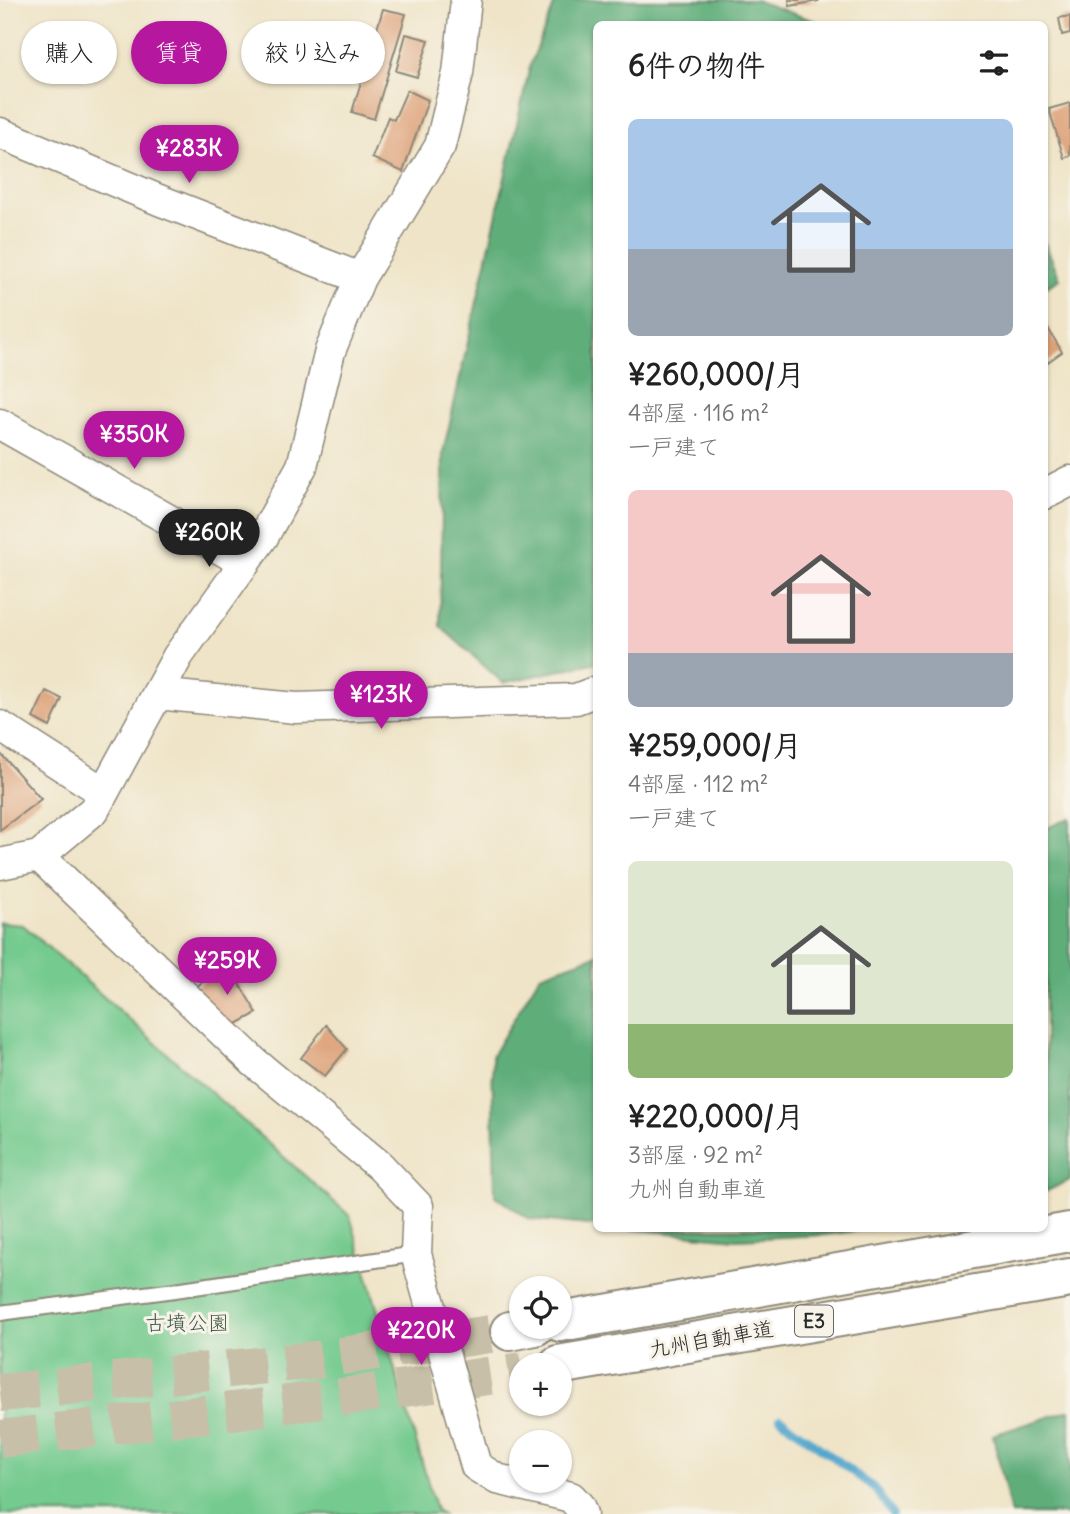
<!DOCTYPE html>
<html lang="ja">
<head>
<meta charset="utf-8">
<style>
	body { margin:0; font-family:Delius,"Klee One",sans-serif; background:#f6f6f6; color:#222; height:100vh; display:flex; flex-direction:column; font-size:26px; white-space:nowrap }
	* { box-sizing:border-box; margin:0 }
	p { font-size:23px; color:#767676 }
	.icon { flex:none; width:38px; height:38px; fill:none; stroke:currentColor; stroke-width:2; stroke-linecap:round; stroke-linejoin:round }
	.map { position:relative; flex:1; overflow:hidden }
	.sheet { position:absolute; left:593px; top:21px; width:455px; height:1211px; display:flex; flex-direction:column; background:#fff; border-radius:10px; box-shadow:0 2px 5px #0004 }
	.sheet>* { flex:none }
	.banner { position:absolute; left:21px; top:21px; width:467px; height:63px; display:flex; gap:14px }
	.controls { position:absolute; left:509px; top:1276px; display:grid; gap:14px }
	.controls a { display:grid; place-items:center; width:63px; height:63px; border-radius:50%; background:#fff; box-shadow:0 2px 5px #0004; font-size:35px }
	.price { position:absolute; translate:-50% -60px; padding:0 16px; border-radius:24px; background:#b5179e; color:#fff; font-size:23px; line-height:46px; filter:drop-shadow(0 2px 4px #0008) }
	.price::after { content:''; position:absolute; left:50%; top:42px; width:21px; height:16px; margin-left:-10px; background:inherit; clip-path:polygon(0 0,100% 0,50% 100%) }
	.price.active { background:#222; color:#fff }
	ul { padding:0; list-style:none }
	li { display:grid; align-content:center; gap:14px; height:371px; padding:0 35px }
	li span { display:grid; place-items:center; height:217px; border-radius:10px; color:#555 }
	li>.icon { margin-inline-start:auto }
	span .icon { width:126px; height:126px; fill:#fffc; stroke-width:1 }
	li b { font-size:30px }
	h2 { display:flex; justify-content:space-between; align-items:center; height:84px; padding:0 35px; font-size:30px }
	.tag { padding:0 24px; border-radius:32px; background:#fff; box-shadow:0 2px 5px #0004; font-size:24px; line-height:63px }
	.tag.active { background:#b5179e; color:#fff }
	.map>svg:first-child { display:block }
	.green { fill:#74ca8f; stroke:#507a5d; stroke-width:2 }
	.forest { fill:#5fae7a; stroke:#456c52; stroke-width:2 }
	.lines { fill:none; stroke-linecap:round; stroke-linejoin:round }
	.stream { stroke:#50a6cc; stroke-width:8 }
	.building { fill:#dea178 }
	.highway-tunnel { stroke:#c8bfa8; stroke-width:38; stroke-dasharray:38 19; stroke-linecap:butt }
	.lane-casing { stroke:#8d8879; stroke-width:18 }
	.street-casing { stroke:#8d8879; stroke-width:33 }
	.highway-casing { stroke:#8d8879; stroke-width:42 }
	.lane { stroke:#fff; stroke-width:14 }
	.street { stroke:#fff; stroke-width:30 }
	.highway { stroke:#fff; stroke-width:38 }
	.labels { text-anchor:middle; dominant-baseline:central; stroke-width:6; stroke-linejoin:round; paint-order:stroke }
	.shield { fill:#f7f3e8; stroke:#686764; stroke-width:2 }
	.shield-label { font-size:19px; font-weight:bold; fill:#2b2b2b }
	.park-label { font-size:21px; fill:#415b49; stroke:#f7f3e8 }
	.street-label { font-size:21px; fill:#2b2b2b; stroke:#f7f3e8 }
</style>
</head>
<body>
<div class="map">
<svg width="1070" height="1514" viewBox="0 0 1070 1514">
	<rect width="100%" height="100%" fill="#f7f3e8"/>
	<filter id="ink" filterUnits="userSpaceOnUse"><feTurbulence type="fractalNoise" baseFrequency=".0143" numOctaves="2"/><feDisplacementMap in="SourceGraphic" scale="14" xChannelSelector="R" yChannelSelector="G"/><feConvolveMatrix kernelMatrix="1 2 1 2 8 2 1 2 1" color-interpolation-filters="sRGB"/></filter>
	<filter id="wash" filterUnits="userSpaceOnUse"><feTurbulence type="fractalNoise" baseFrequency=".00686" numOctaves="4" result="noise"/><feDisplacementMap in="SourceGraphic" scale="28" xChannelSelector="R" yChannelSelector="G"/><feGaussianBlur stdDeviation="1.57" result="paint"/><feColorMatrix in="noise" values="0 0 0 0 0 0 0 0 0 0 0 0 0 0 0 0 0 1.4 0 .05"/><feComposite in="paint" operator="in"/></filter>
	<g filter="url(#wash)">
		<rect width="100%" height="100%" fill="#efe4c7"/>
		<path class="green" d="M0,923L23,925L350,1216L436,1510L442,1514H0Z"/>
		<path class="forest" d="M556,0H755L823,24H597V662L503,683L440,626L443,453L530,66Z
			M1045,243L1060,279L1045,288Z
			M1070,818V1180L1045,1192V829Z
			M597,955V1226L530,1219L495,1196L492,1056L540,975Z
			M626,1229L870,1228V1229L823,1235L737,1239Z
			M1070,1410V1514H1011L993,1435Z"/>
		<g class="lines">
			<path class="stream" d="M780,1418L874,1488L892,1514"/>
		</g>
		<g id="blocks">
			<path class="building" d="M789,0H817L818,1L790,6Z
				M383,9L406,14L374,119L352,112Z
				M1070,16V33L1062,35L1059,18Z
				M406,34L429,40L417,77L396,71Z
				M407,90L428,100L403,172L372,158L388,117L394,120Z
				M1070,103V156L1064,158L1049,109Z
				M1045,323L1062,352L1045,364Z
				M46,691L62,699L50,727L33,718Z
				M0,753L41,799L0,830Z
				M227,964L257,1013L231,1027L196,987Z
				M326,1025L347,1049L325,1076L301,1058Z"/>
		</g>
	</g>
	<g filter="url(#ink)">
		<use href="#blocks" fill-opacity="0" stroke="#8d8879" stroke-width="2"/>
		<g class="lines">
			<path class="highway-tunnel" d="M0,1393L315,1360L510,1331
				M0,1439L322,1400L522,1371"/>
			<defs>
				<path id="lane" d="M0,1313L175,1290L416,1254"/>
				<path id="street" d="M0,133L159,200L360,278
					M0,424L245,563
					M1045,494L1070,481
					M157,694L296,708L576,699L597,691
					M0,726L103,792
					M39,856L254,1062L380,1166L418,1206L416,1254L476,1466L497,1479L571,1497L579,1506L582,1514
					M0,864L39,856L94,810L178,656L263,537L302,466L330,351L360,278L440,146L458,73L466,0"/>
				<path id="highway" d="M560,1322L1070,1232
					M510,1331L535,1326
					M558,1365L1070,1278"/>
			</defs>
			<use href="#lane" class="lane-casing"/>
			<use href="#street" class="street-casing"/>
			<use href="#highway" class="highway-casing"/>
			<use href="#lane" class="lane"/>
			<use href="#street" class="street"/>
			<use href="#highway" class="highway"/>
		</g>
	</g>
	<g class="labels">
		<rect class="shield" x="795" y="1305.5" width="38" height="31" rx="5"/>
		<g class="shield-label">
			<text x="814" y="1321">E3</text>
		</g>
		<g class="park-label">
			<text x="187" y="1322">古墳公園</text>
		</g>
		<g class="street-label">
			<text transform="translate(711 1339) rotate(-10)">九州自動車道</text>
		</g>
	</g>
</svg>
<div class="controls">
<a><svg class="icon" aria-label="locate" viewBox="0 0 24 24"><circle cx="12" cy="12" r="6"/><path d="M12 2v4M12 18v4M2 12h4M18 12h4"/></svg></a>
<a>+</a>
<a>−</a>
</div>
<b class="price" style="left:189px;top:185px">¥283K</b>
<b class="price" style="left:134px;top:471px">¥350K</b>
<b class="price active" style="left:209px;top:569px">¥260K</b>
<b class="price" style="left:381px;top:731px">¥123K</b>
<b class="price" style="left:227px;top:997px">¥259K</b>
<b class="price" style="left:421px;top:1367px">¥220K</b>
<div class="banner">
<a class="tag">購入</a>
<a class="tag active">賃貸</a>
<a class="tag">絞り込み</a>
</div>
<section class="sheet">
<h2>6件の物件<svg class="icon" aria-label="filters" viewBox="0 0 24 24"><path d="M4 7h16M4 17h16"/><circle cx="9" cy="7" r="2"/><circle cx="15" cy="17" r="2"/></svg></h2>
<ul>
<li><span style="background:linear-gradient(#a9c7e8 60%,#9aa5b1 0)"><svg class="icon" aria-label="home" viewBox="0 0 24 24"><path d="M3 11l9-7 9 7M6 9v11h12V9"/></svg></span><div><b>¥260,000/月</b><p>4部屋 · 116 m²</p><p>一戸建て</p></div></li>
<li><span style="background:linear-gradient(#f6c9c9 75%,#9aa5b1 0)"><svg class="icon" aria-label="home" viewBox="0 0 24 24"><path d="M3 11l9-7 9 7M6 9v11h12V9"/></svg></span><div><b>¥259,000/月</b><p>4部屋 · 112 m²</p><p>一戸建て</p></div></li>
<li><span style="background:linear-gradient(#dfe7d0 75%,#8fb573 0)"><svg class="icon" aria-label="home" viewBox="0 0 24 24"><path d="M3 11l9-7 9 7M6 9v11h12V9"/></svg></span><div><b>¥220,000/月</b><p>3部屋 · 92 m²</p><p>九州自動車道</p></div></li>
</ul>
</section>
</div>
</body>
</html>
